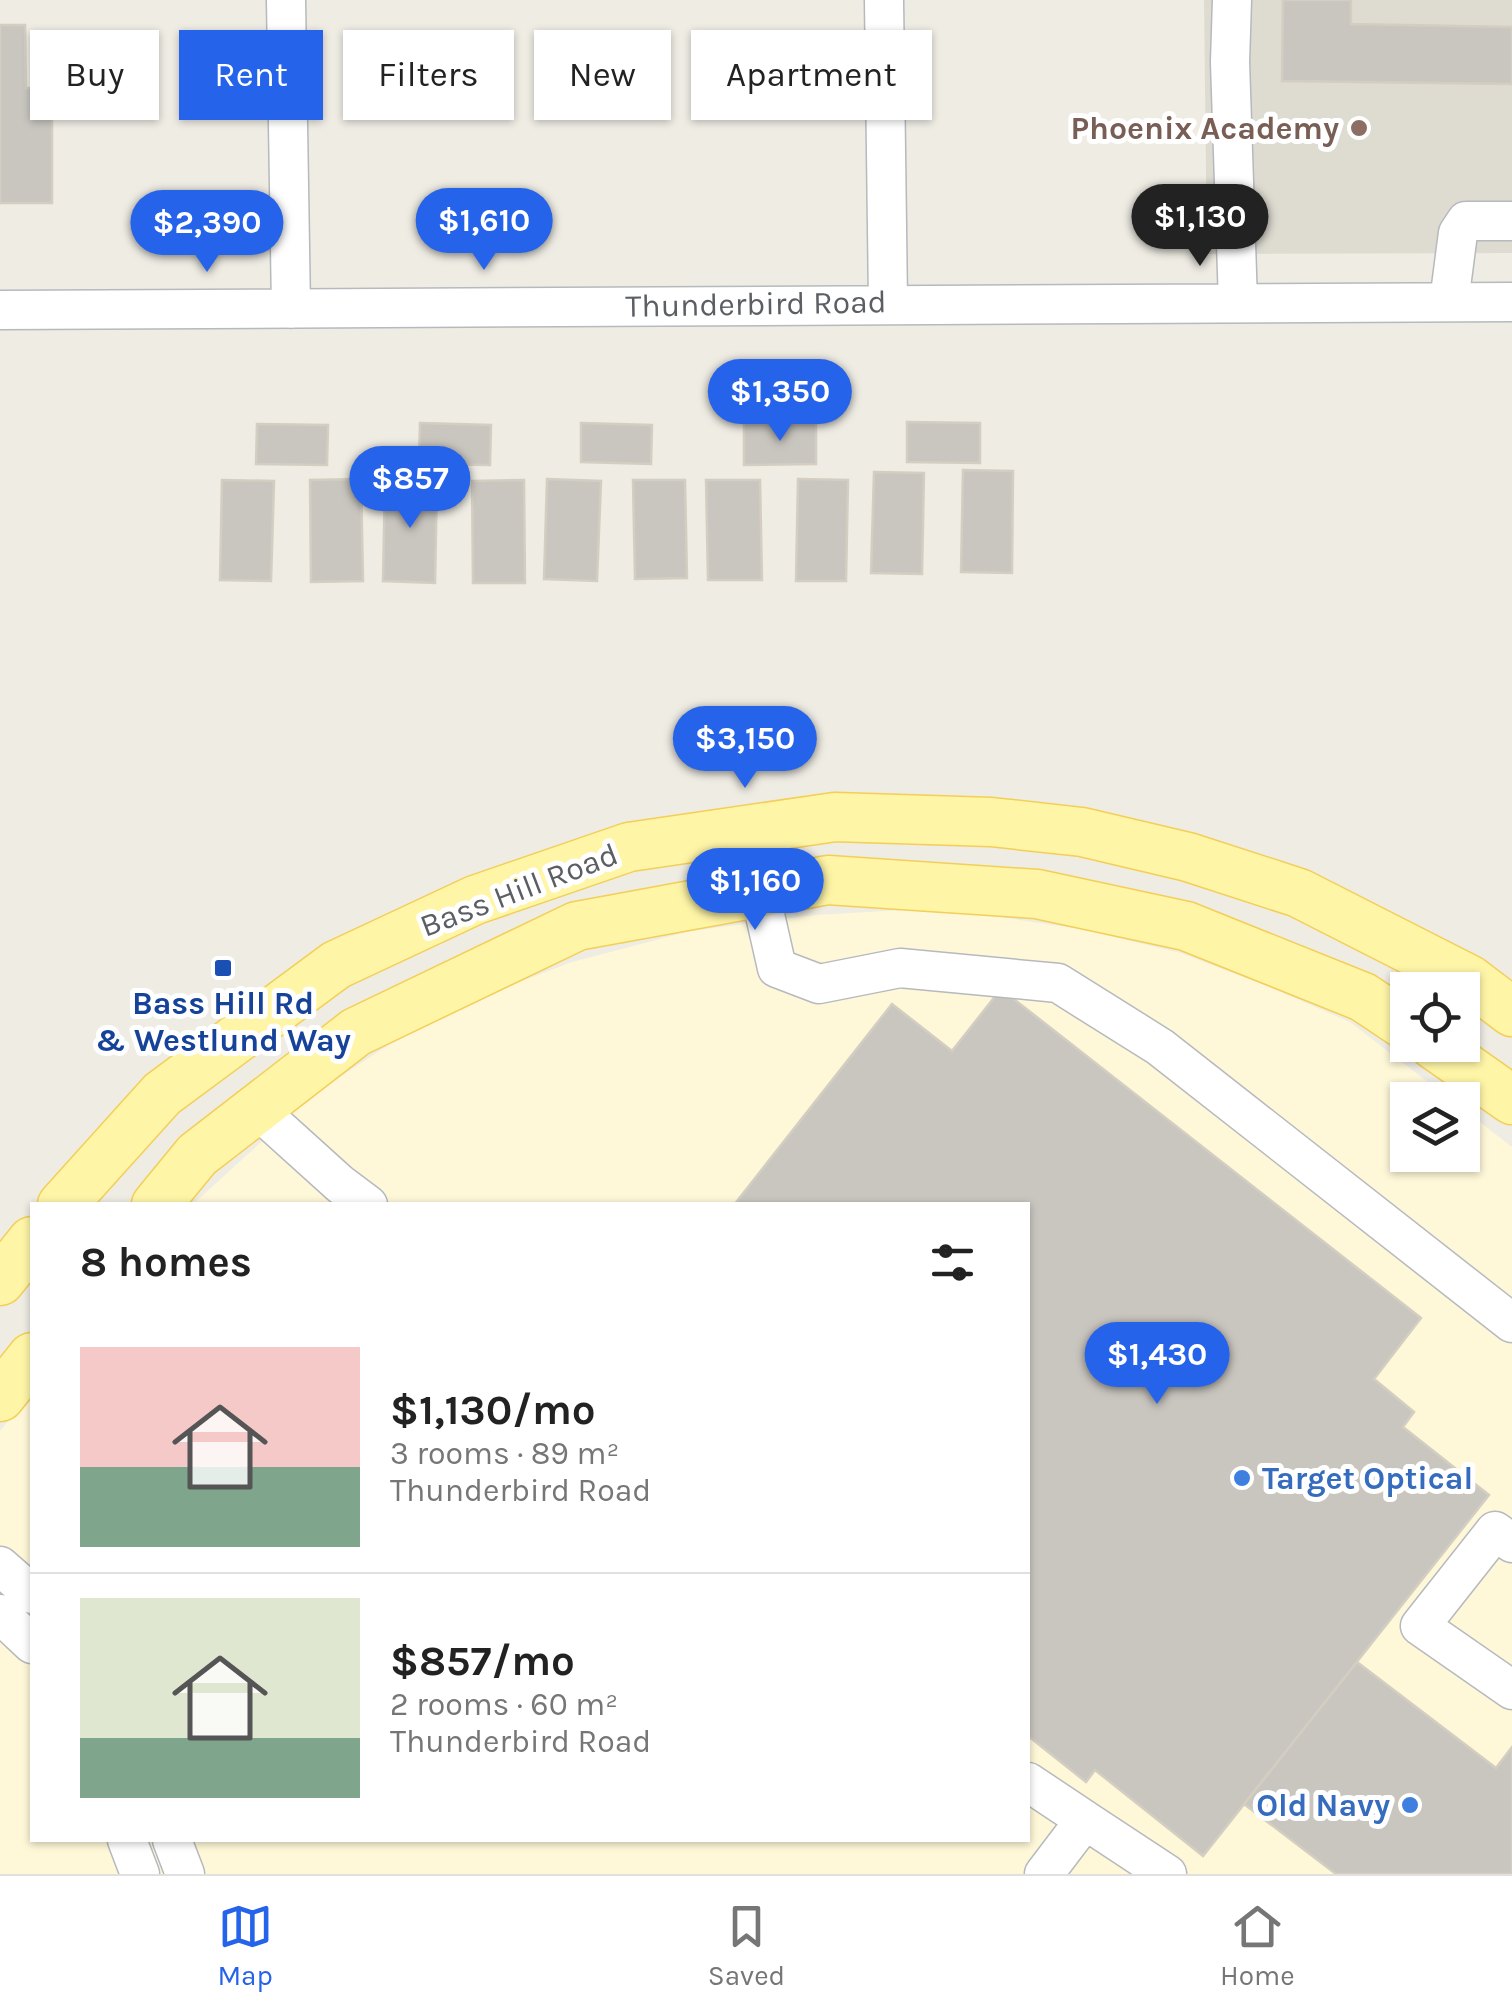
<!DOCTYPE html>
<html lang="en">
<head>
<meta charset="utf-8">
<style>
	body { margin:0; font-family:Karla,sans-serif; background:#f6f6f6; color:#222; height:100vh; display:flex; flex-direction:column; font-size:38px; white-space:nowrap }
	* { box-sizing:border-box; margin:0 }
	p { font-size:32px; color:#767676 }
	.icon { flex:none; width:55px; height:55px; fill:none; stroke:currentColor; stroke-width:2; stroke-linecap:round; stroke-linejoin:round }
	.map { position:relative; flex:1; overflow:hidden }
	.drawer { position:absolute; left:30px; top:1202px; width:1000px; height:640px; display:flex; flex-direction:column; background:#fff; border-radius:0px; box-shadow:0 2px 8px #0004 }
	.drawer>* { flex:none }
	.top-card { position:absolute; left:30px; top:30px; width:1000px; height:90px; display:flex; gap:20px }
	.buttons { position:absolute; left:1390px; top:972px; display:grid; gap:20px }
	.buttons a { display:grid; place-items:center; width:90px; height:90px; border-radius:0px; background:#fff; box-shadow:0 2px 8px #0004; font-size:50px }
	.price { position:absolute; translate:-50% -85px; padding:0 22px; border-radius:35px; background:#2563eb; color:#fff; font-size:32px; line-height:65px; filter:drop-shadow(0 2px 5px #0008) }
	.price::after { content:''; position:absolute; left:50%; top:60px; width:30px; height:22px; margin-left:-15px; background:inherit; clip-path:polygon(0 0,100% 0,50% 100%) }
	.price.selected { background:#222; color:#fff }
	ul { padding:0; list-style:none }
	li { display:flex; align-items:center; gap:30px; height:250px; padding:0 50px }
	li+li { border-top:2px solid #e0e0e0 }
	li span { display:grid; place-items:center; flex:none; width:280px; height:200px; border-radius:0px; color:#555 }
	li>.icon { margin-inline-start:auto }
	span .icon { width:120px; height:120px; fill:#fffc; stroke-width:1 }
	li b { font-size:42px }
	h2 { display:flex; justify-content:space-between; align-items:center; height:120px; padding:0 50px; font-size:42px }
	.chip { padding:0 35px; border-radius:0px; background:#fff; box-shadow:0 2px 8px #0004; font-size:35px; line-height:90px }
	.chip.selected { background:#2563eb; color:#fff }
	.dock { display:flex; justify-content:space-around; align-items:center; height:140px; border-top:2px solid #e0e0e0; background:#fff; font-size:28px; color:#767676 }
	.dock a { display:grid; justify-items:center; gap:5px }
	.dock .selected { color:#2563eb }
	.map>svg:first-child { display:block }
	.commercial { fill:#fef7d8 }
	.education { fill:#dedbd1 }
	.building { fill:#c9c6c0; stroke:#d3cec1; stroke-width:2.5 }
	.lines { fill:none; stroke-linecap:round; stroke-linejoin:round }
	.minor-casing { stroke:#b6b9be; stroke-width:41 }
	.major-casing { stroke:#f3cf57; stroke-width:51 }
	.minor { stroke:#fff; stroke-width:38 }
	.major { stroke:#fff5a7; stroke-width:48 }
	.education-dot { fill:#8d6e63; stroke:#fff; stroke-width:4 }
	.transit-dot { fill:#1a4fb4; stroke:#fff; stroke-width:4 }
	.shop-dot { fill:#3f7fe0; stroke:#fff; stroke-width:4 }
	.labels { text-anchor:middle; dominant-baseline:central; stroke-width:10; stroke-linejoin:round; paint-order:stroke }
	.education-label { font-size:32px; font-weight:bold; fill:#785e54; stroke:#fff; text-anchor:end }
	.street-label { font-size:32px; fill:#5b5f64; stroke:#fff }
	.transit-label { font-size:32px; font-weight:bold; fill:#164399; stroke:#fff }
	.shop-label { font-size:32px; font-weight:bold; fill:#366cbe; stroke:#fff; text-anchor:start }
</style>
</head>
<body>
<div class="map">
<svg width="1512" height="1874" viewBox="0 0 1512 1874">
	<rect width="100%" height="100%" fill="#eeece3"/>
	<path class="commercial" d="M902,910L985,915L1081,929L1181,953L1267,986L1350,1022L1451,1100H1408V1155H1462L1463,1109L1512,1147V1874H0V1431L32,1391V1840H1028V1205H192L314,1094L399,1038L485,995L572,962L690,931L815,915Z"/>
	<path class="education" d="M1204,0H1512V253L1207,254Z"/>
	<path class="building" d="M1283,0H1351V24L1512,27V84L1282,81Z
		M0,25H25L26,88H52V203H0Z
		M816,422V464L744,465V423Z
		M907,422L980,423V463L907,462Z
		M420,423L491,425L490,465L419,464Z
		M581,423L652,425L651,464L581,462Z
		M257,424L328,425L327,465L256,464Z
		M963,470L1013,471L1012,573L961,572Z
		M874,472L924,473L922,574L871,573Z
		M361,479L363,581L311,582L310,480Z
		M547,479L601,481L597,581L544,579Z
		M798,479L848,480L846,581H796Z
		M222,480L274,481L271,581L220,580Z
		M385,480H437L435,583L383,581Z
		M524,480L525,583H473L472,481Z
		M633,480H685L687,578L635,579Z
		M706,480H760L762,580H708Z
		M1001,989L1421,1318L1374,1379L1414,1412L1403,1427L1489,1495L1203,1856L1095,1770L1086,1782L1028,1736V1205H734L892,1004L952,1051Z
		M1357,1662L1496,1768L1512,1747V1874H1336L1244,1804Z"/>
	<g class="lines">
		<defs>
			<path id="minor" d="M286,0L291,309
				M884,0L888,303
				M1232,0L1230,62L1238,303
				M1449,302L1458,233L1466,221H1512
				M0,310L1512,302
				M760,893L777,968L819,984L900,968L1058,983L1160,1047L1512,1323
				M257,1109L340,1184L368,1205
				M1512,1543L1495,1531L1420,1626L1512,1690
				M0,1566L32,1594
				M0,1614L32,1644
				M1028,1782L1085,1820L1044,1874
				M1085,1820L1167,1874
				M127,1840L140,1874
				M172,1840L185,1874"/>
			<path id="major" d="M1434,1045L1512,1100
				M62,1205L162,1094L336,965L475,900L629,847L835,817L991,822L1082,832L1188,857L1299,893L1470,980L1512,1012
				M156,1205L197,1155L356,1032L577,926L828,880L1037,894L1186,926L1363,997L1408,1027
				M0,1281L32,1241
				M0,1397L32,1357"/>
		</defs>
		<use href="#minor" class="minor-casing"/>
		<use href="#major" class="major-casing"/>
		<use href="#minor" class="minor"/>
		<use href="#major" class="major"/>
	</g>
	<circle class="education-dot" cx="1359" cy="128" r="10"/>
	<rect class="transit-dot" x="213" y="958" width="20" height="20" rx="5"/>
	<g class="shop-dot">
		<circle cx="1242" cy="1478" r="10"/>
		<circle cx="1410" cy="1805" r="10"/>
	</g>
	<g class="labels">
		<g class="education-label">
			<text x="1339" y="128">Phoenix Academy</text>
		</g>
		<g class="street-label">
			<text transform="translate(756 304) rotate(-1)">Thunderbird Road</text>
			<text transform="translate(519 890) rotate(-21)">Bass Hill Road</text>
		</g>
		<g class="transit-label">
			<text x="223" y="1003">Bass Hill Rd<tspan x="223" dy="37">&amp; Westlund Way</tspan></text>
		</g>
		<g class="shop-label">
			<text x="1262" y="1478">Target Optical</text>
			<text x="1390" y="1805" text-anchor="end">Old Navy</text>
		</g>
	</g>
</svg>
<div class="buttons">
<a><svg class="icon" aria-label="locate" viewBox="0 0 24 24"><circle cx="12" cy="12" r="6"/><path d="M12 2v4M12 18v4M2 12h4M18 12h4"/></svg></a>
<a><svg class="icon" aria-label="layers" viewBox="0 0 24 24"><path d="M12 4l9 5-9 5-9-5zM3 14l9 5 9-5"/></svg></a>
</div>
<b class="price selected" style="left:1200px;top:269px">$1,130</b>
<b class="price" style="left:484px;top:273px">$1,610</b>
<b class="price" style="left:207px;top:275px">$2,390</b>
<b class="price" style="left:780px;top:444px">$1,350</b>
<b class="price" style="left:410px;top:531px">$857</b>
<b class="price" style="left:745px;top:791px">$3,150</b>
<b class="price" style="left:755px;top:933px">$1,160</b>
<b class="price" style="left:1157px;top:1407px">$1,430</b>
<div class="top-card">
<a class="chip">Buy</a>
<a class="chip selected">Rent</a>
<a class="chip">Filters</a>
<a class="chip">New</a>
<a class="chip">Apartment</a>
</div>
<section class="drawer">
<h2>8 homes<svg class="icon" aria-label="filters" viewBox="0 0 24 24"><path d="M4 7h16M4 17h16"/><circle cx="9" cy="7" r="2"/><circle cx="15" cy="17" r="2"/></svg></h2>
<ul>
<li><span style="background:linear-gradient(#f6c9c9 60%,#7fa58c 0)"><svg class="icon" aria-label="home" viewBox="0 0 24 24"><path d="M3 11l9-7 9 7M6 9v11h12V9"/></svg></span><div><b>$1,130/mo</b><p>3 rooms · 89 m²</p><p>Thunderbird Road</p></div></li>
<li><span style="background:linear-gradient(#dfe7d0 70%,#7fa58c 0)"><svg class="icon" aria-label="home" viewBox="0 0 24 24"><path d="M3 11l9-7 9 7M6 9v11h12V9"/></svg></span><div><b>$857/mo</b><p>2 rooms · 60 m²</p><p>Thunderbird Road</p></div></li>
</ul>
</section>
</div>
<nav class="dock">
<a class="selected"><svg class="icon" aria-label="map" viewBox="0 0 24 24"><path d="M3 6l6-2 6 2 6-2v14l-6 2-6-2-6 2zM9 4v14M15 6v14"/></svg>Map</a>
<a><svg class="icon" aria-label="saved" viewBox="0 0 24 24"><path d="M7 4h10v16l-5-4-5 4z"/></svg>Saved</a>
<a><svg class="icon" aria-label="home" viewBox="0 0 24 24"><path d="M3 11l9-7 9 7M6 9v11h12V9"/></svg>Home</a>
</nav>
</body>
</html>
